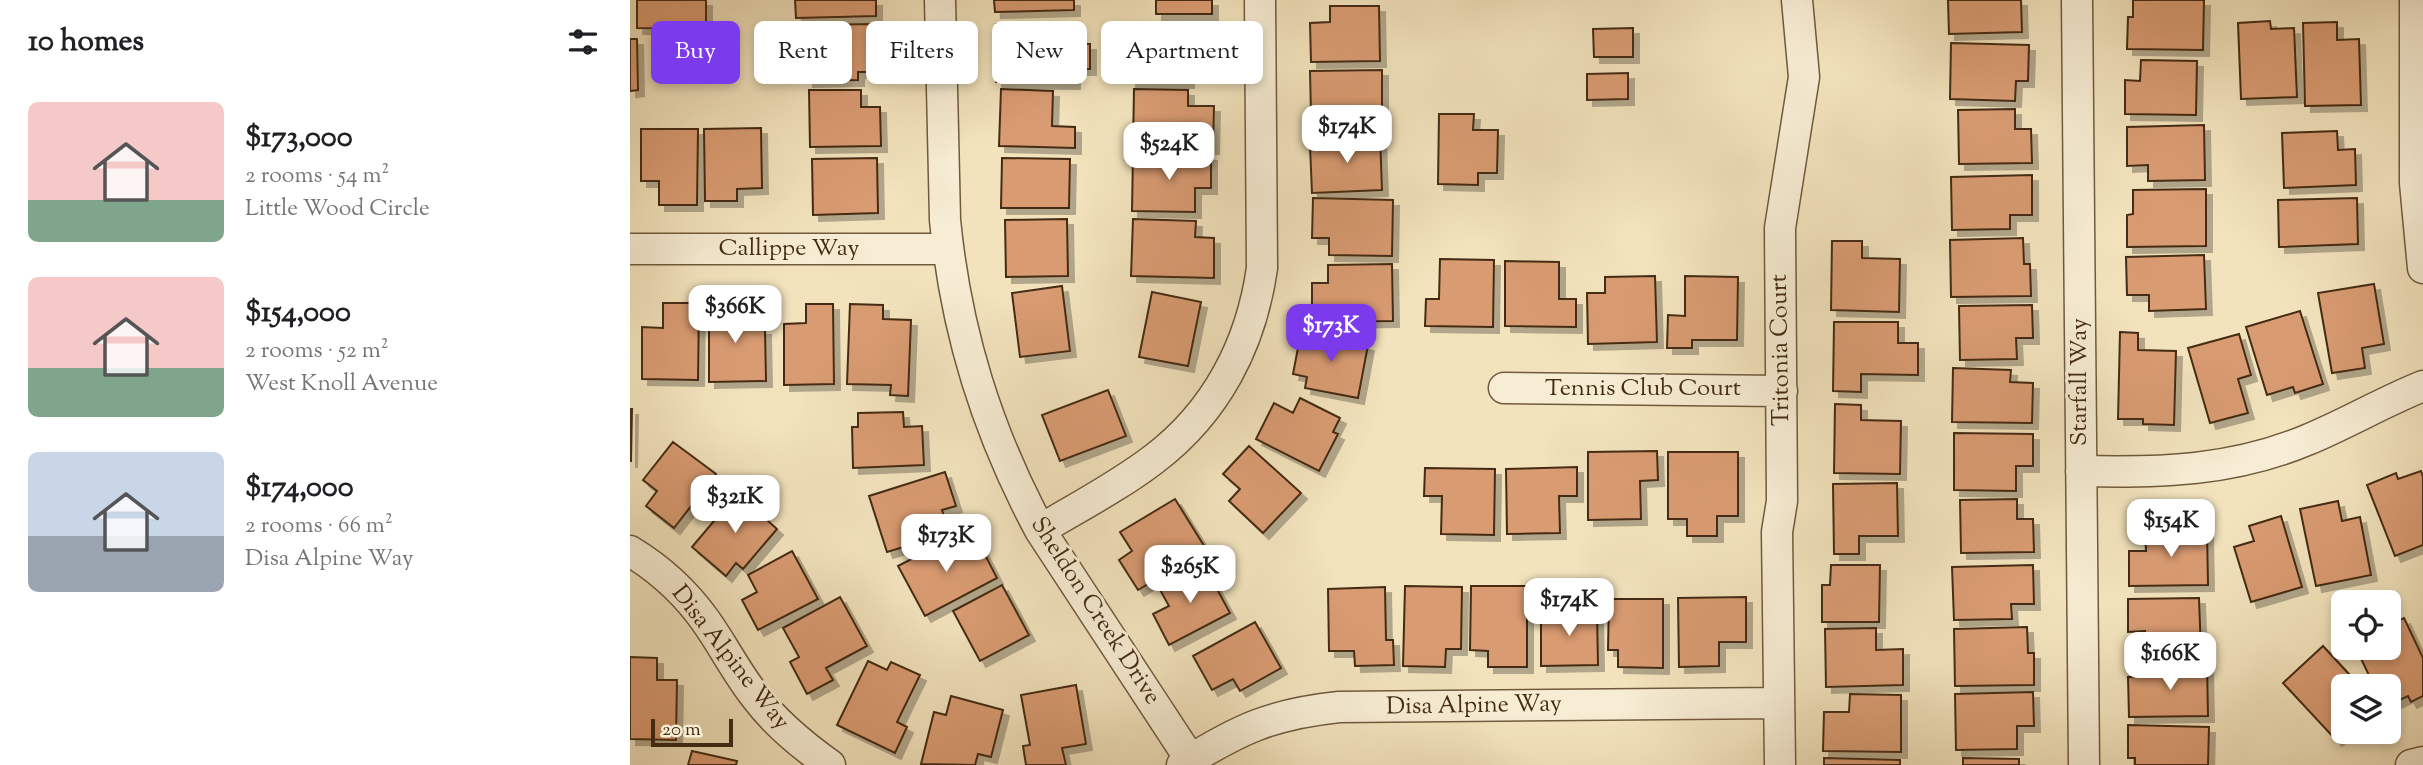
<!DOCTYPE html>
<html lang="en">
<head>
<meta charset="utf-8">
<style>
	body { margin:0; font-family:"Sorts Mill Goudy",serif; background:#f2f2f2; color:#202124; height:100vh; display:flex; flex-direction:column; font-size:26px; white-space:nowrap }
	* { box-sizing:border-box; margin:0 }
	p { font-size:23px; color:#757577 }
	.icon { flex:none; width:38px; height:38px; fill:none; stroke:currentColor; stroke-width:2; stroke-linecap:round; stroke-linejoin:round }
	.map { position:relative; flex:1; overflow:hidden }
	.panel { display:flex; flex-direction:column; background:#fff; width:630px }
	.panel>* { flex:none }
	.hud { position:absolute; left:21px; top:21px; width:665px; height:63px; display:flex; gap:14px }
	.tools { position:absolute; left:1701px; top:590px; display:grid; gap:14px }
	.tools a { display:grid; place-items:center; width:70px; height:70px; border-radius:10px; background:#fff; box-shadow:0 4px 10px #0003; font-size:35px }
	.scale { position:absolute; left:21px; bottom:18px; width:82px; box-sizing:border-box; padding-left:7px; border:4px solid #442c12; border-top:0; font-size:19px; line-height:24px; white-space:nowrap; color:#442c12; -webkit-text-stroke:5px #f7edd4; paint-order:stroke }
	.price { position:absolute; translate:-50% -60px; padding:0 16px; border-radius:14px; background:#fff; color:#222; font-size:23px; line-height:46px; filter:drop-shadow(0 2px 4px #0008) }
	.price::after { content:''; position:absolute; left:50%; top:42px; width:21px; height:16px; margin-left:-10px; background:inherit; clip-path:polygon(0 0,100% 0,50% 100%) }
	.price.current { background:#7c3aed; color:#fff }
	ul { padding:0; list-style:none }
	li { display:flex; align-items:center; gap:21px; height:175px; padding:0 28px }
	li span { display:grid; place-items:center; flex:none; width:196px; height:140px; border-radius:10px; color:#555 }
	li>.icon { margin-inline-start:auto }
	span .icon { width:84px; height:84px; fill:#fffc; stroke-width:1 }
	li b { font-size:30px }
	h2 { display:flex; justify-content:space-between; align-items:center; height:84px; padding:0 28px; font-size:30px }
	.tag { padding:0 24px; border-radius:10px; background:#fff; box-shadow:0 4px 10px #0003; font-size:24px; line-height:63px }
	.tag.current { background:#7c3aed; color:#fff }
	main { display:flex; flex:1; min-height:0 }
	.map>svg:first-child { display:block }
	.building { fill:#d99b72; stroke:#442c12; stroke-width:2; filter:url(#shadow) }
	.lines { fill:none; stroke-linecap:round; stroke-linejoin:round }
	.minor-casing { stroke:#705a3d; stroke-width:33 }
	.minor { stroke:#f7edd4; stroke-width:30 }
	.labels { text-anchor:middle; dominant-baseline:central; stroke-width:6; stroke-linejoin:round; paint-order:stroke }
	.street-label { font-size:24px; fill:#442c12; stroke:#f7edd4 }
</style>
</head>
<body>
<main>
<section class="panel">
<h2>10 homes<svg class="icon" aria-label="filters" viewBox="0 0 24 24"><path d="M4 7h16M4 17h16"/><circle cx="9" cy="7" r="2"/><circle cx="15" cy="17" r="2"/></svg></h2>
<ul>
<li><span style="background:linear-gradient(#f6c9c9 70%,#7fa58c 0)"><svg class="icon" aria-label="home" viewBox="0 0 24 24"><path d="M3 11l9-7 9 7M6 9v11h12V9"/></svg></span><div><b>$173,000</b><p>2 rooms · 54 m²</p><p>Little Wood Circle</p></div></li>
<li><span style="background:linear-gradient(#f6c9c9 65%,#7fa58c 0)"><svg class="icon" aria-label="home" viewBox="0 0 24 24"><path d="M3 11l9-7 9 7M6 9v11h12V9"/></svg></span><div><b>$154,000</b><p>2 rooms · 52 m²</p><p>West Knoll Avenue</p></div></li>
<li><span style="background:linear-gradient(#c9d6e8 60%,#9aa5b1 0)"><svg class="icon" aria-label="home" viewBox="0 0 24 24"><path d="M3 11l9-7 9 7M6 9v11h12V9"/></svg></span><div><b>$174,000</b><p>2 rooms · 66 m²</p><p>Disa Alpine Way</p></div></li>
</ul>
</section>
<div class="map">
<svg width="1793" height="765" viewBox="0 0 1793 765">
	<defs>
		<filter id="shadow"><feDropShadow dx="6" dy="6" stdDeviation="0" flood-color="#0004"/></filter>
	</defs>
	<rect width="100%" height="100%" fill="#f2e3bd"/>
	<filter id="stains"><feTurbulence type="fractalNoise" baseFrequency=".00286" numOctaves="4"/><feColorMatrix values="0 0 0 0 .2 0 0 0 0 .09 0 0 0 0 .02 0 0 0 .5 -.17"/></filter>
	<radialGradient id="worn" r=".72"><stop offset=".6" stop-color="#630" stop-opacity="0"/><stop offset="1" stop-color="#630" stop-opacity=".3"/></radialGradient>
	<path class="building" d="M7,0H76V29L7,28Z
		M165,0H246V16L166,18Z
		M364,0H444V10L365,12Z
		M526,0H582V14H526Z
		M1318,0H1391L1392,32L1319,34Z
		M1503,0H1574L1573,50L1497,49L1498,17H1503Z
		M700,6H749L750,61L681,62L680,23L700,22Z
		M1640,21L1641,29L1664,28L1667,97L1611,99L1608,23Z
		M1707,22V40L1729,39L1731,105L1675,106L1673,23Z
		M243,24L244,72H228V80L177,81L176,25Z
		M366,24L449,25L448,44H460V69H444V83L366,82Z
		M583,24V65H558V82H500V25Z
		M1003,28V57H964L963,29Z
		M0,39H7L8,90L0,91Z
		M1321,43L1399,45L1398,81H1386L1385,101L1320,99Z
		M1511,60L1567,61L1566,115L1495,114V80L1510,81Z
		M752,70V124L707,125V114H681L680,71Z
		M998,73V99L957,100V74Z
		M371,89L423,91L422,126L445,127V148L369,146Z
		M504,89L558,90V106H584L583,148L503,146Z
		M179,90H231V107H250L251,146L180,147Z
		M1385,109V129H1401L1402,163L1329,164L1328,110Z
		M809,114H844L843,130H868L867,173H848V185L808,184Z
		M1574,125L1575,180L1518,181V165L1497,166V127Z
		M131,128L132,188L107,189V201H75L74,129Z
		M11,129H68L67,205H29V181H11Z
		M1707,131L1708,150L1725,149L1726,185L1654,188L1652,133Z
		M750,135L752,190L682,193L680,146L698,145V137Z
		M503,154L581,155V188H565V212L502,211Z
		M247,158L248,213L183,215L182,159Z
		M372,158L440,159L439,208H371Z
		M1402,175V215H1380V229L1322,230L1321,177Z
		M1576,189V246L1497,247V215L1503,214V190Z
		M683,198L763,200L762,256L699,255V238H682Z
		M1727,198L1728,244L1649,247L1648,200Z
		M437,219L438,276L376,277L375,220Z
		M503,219L566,221L565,237L584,238V278L501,276Z
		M1393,238L1394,264H1400L1401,296L1321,297L1320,240Z
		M1202,241H1232V258L1270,259L1269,312L1201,310Z
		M1574,255L1576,309L1519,311V295H1497L1496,257Z
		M810,259L864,260L863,327L795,326L796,299H809Z
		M875,261L929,262V299H946V327L875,326Z
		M762,264L763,321L682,322V283H698V265Z
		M1025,276L1027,342L958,344L957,293H975V277Z
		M1055,276L1108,277L1107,340H1062V348H1037L1038,315L1055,316Z
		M1744,284L1754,344L1732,348L1735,368L1702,373L1688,293Z
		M432,286L440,351L390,357L382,293Z
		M522,292L571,302L558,366L509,357Z
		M119,302V329H135L136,381L79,382V303Z
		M33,303H69L68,380L12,379V327L33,328Z
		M176,304H203L204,384L154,385V324L176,323Z
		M220,304L253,305V319L281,320L278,396L260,395L261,385L217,384Z
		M1402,305L1403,338H1386L1387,359L1330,360L1329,306Z
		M1670,311L1693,384L1665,393L1663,387L1637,395L1616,327Z
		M1204,322H1268V343H1288V375L1231,374V392L1203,391Z
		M671,332L738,345L728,398L675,388L677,377L663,374Z
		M1490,332L1508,333V350L1546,351L1544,425L1513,424V419H1488Z
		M1609,334L1621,375L1608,379L1618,413L1580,423L1558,348Z
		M1323,368L1381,370L1380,382L1403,383L1402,423L1322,422Z
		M478,390L496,436L430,461L412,415Z
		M670,398L710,418L703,432L708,434L689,471L626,439L644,403L663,413Z
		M1205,404L1231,405V420L1271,421L1270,474L1204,473Z
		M0,409H2L1,461H0Z
		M273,412L274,427L292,426L294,465L223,468L222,427H228V413Z
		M1324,433L1403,434V466H1386V491L1324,490Z
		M43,442L86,474L44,528L16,506L27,491L13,480Z
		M619,446L671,493L633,533L599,501L610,489L593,474Z
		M1027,451L1028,480L1010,481L1011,519L958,520V452Z
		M1038,452H1108V516H1087V536H1057V519H1038Z
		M947,467V496H929L930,533L877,534L876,469Z
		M795,468L865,469L864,535L811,534L812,496H794Z
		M1791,471L1793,477V545L1765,556L1737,485L1766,473L1768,479Z
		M315,472L326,506L312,510L320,533L257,552L239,496Z
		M1267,483L1268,536H1229V554H1204L1203,484Z
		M111,489L132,506L127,511L147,529L113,569L106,563L96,576L62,547Z
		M545,499L576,549L508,590L489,560L502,551L490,532Z
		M1387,499V519H1403L1404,552L1331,553L1330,500Z
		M1708,501L1712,521L1730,517L1741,575L1686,586L1670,509Z
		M1651,516L1672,587L1621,602L1604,547L1624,541L1619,526Z
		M1577,529L1578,585L1499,586V551H1516L1515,530Z
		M322,538L329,551L348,541L367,578L295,616L268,566Z
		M162,551L188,599L128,630L112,600L127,592L118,575Z
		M574,565L600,613L539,645L523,614L539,606L529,588Z
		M1201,565H1250L1249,622H1192V585H1200Z
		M1403,565L1404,604H1381L1382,619L1324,620L1322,567Z
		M372,585L399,635L350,661L323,611Z
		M775,586L832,587L831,649H816L815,667L773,666Z
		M841,586H897V667H858V651L840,650Z
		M755,587L756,640H763L764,665L725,666L724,651H699L698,589Z
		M210,597L237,646L196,668L203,680L177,694L160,662L169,657L153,628Z
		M1116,597V642H1089V666L1049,667L1048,598Z
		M1569,598L1571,652L1515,653V631L1498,632V599Z
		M979,599H1033V668L988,667V650H978Z
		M911,611H967L968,665L911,666Z
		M1774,618L1793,658V696L1781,702L1778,696L1759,705V686H1744L1726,648H1759V625Z
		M625,622L651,668L610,691L603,679L582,690L563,656Z
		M1397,627L1398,653H1404V685L1325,686L1324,629Z
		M1246,628V650L1273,649V685L1196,687L1195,629Z
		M1693,646L1730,686H1713V732H1716L1706,740L1653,683Z
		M0,657L27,658V680H47L46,740L0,739Z
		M238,661L257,670L261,662L290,675L267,722L277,727L265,753L207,725Z
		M1577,662L1578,716L1499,717L1498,677L1526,676V663Z
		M446,685L456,744L432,748L436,765H396L393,746L400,745L391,695Z
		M1403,692L1404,726H1387V749L1326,750L1325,694Z
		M1220,694L1271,695V752L1193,751L1194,712H1219Z
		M321,696L373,710L361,757L348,754L345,765L291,764L304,712L316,715Z
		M1498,725L1579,727L1578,765H1505V758H1498Z
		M62,751L107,761L106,765H58Z
		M1194,758L1270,760V765H1194Z
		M1333,758L1389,759V765H1333Z"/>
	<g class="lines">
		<defs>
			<path id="minor" d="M310,0L315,220C326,332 357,431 410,530L564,765
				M1447,0L1454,765
				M1785,0V183L1793,268
				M0,249H318
				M874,388L1152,391
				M1451,471C1530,473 1603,471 1677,440C1716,424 1753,402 1793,386
				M410,530C448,507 489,486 524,459C586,412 621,345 632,268L630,0
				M0,551C28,568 55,592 75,620C93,645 106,672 125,696C146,724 172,745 200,765
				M552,765C609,729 642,714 709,707L1149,703
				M1150,765L1147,532L1152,501L1150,228L1174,77L1167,0
				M1781,765L1793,762"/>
		</defs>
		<use href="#minor" class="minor-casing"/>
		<use href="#minor" class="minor"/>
	</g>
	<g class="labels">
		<g class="street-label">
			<text x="159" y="249">Callippe Way</text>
			<text transform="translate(1151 350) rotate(-91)">Tritonia Court</text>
			<text transform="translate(1450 382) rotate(-90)">Starfall Way</text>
			<text x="1013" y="389">Tennis Club Court</text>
			<text transform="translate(465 611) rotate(57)">Sheldon Creek Drive</text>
			<text transform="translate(100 658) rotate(52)">Disa Alpine Way</text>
			<text transform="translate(844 706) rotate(-1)">Disa Alpine Way</text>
		</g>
	</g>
	<rect width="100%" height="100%" filter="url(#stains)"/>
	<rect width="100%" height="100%" fill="url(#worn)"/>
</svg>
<div class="tools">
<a><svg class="icon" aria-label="locate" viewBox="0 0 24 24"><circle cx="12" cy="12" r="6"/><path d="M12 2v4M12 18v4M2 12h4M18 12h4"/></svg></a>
<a><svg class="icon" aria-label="layers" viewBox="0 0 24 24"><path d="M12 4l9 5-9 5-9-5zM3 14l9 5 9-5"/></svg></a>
</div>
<div class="scale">20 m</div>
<b class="price" style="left:717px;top:165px">$174K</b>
<b class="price" style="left:539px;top:182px">$524K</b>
<b class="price" style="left:105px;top:345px">$366K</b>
<b class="price current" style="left:701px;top:364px">$173K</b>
<b class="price" style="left:105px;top:535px">$321K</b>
<b class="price" style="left:1541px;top:559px">$154K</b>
<b class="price" style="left:316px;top:574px">$173K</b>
<b class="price" style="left:560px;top:605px">$265K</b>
<b class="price" style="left:939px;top:638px">$174K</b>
<b class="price" style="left:1540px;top:692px">$166K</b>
<div class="hud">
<a class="tag current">Buy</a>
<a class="tag">Rent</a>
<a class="tag">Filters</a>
<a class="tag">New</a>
<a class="tag">Apartment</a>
</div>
</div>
</main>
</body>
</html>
